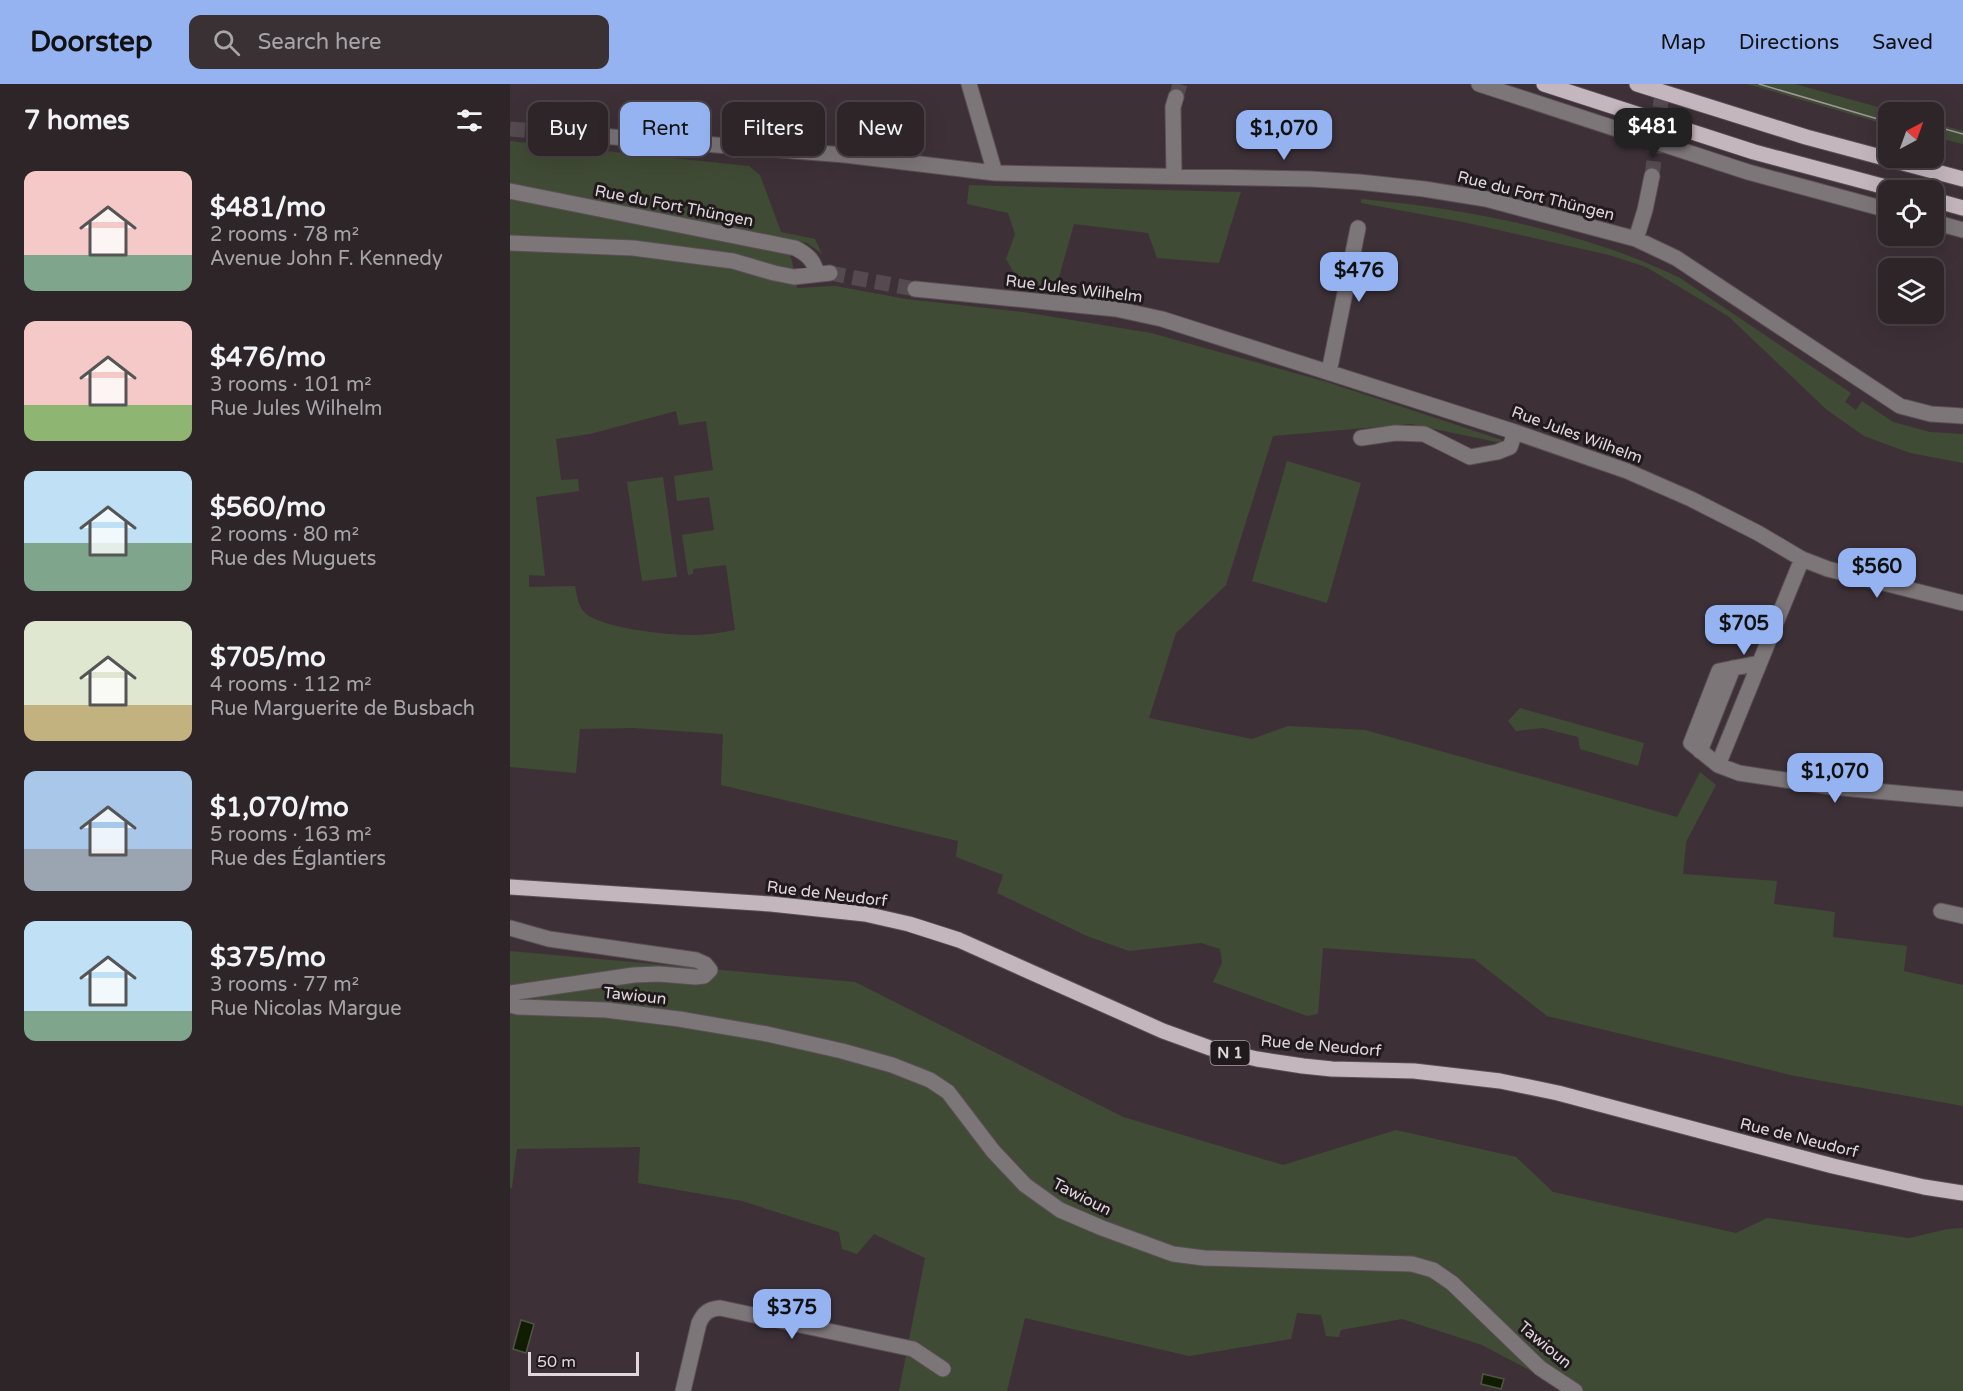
<!DOCTYPE html>
<html lang="en">
<head>
<meta charset="utf-8">
<style>
	body { margin:0; font-family:"Varela Round",sans-serif; background:#3a3135; color:#f1f3f6; height:100vh; display:flex; flex-direction:column; font-size:22px; white-space:nowrap }
	* { box-sizing:border-box; margin:0 }
	p { font-size:20px; color:#a7a5a8 }
	.icon { flex:none; width:33px; height:33px; fill:none; stroke:currentColor; stroke-width:2; stroke-linecap:round; stroke-linejoin:round }
	.map { position:relative; flex:1; overflow:hidden }
	.side { display:flex; flex-direction:column; background:#2e2529; width:510px }
	.side>* { flex:none }
	.guide { position:absolute; left:18px; top:18px; width:570px; height:54px; display:flex; gap:12px }
	.needle { width:39px; rotate:41deg }
	.fabs { position:absolute; left:1368px; top:18px; display:grid; gap:12px }
	.fabs a { display:grid; place-items:center; width:66px; height:66px; border-radius:12px; background:#2e2529; box-shadow:0 6px 24px #0002,0 0 0 2px #494246; font-size:30px }
	.scale { position:absolute; left:18px; bottom:15px; width:111px; box-sizing:border-box; padding-left:6px; border:3px solid #e0d7dc; border-top:0; font-size:16px; line-height:21px; white-space:nowrap; color:#e0d7dc; -webkit-text-stroke:4px #201a1d; paint-order:stroke }
	.price { position:absolute; translate:-50% -51px; padding:0 14px; border-radius:12px; background:#95b2f1; color:#111; font-size:20px; line-height:39px; filter:drop-shadow(0 2px 3px #0008) }
	.price::after { content:''; position:absolute; left:50%; top:36px; width:18px; height:14px; margin-left:-9px; background:inherit; clip-path:polygon(0 0,100% 0,50% 100%) }
	.price.selected { background:#222; color:#fff }
	ul { padding:0; list-style:none }
	li { display:flex; align-items:center; gap:18px; height:150px; padding:0 24px }
	li span { display:grid; place-items:center; flex:none; width:168px; height:120px; border-radius:12px; color:#555 }
	li>.icon { margin-inline-start:auto }
	span .icon { width:72px; height:72px; fill:#fffc; stroke-width:1 }
	li b { font-size:26px }
	h2 { display:flex; justify-content:space-between; align-items:center; height:72px; padding:0 24px; font-size:26px }
	.pill { padding:0 21px; border-radius:12px; background:#2e2529; box-shadow:0 6px 24px #0002,0 0 0 2px #494246; font-size:21px; line-height:54px }
	.pill.selected { background:#95b2f1; color:#111 }
	header { display:flex; align-items:center; gap:36px; box-sizing:border-box; height:84px; padding:0 30px; background:#95b2f1; color:#111 }
	header strong { font-size:28px }
	nav { display:flex; gap:33px; margin-inline-start:auto; font-size:21px }
	.search { width:420px; height:54px; background:#3a3135; display:flex; align-items:center; gap:15px; box-sizing:border-box; padding:0 21px; border-radius:12px; color:#a7a5a8; font-size:22px }
	main { display:flex; flex:1; min-height:0 }
	.map>svg:first-child { display:block }
	.green { fill:#404b35; fill-rule:evenodd }
	.water { fill:#111d03; stroke:#4f5544; stroke-width:1.5 }
	.lines { fill:none; stroke-linecap:round; stroke-linejoin:round }
	.minor-tunnel { stroke:#554a50; stroke-width:15; stroke-dasharray:15 8; stroke-linecap:butt }
	.minor-casing { stroke:#5a4f55; stroke-width:17 }
	.major-casing { stroke:#5a4f55; stroke-width:17 }
	.minor { stroke:#7d7679; stroke-width:15 }
	.major { stroke:#c4b6bd; stroke-width:15 }
	.tram { stroke:#9f949a; stroke-width:1.5 }
	.labels { text-anchor:middle; dominant-baseline:central; stroke-width:6; stroke-linejoin:round; paint-order:stroke }
	.shield { fill:#201a1d; stroke:#a69ea3; stroke-width:1.5 }
	.shield-label { font-size:15px; font-weight:bold; fill:#e0d7dc }
	.street-label { font-size:16px; fill:#e0d7dc; stroke:#201a1d }
</style>
</head>
<body>
<header>
<strong>Doorstep</strong>
<div class="search"><svg class="icon" aria-label="search" viewBox="0 0 24 24"><circle cx="10" cy="10" r="6"/><path d="M15 15l6 6"/></svg>Search here</div>
<nav><a>Map</a><a>Directions</a><a>Saved</a></nav>
</header>
<main>
<section class="side">
<h2>7 homes<svg class="icon" aria-label="filters" viewBox="0 0 24 24"><path d="M4 7h16M4 17h16"/><circle cx="9" cy="7" r="2"/><circle cx="15" cy="17" r="2"/></svg></h2>
<ul>
<li><span style="background:linear-gradient(#f6c9c9 70%,#7fa58c 0)"><svg class="icon" aria-label="home" viewBox="0 0 24 24"><path d="M3 11l9-7 9 7M6 9v11h12V9"/></svg></span><div><b>$481/mo</b><p>2 rooms · 78 m²</p><p>Avenue John F. Kennedy</p></div></li>
<li><span style="background:linear-gradient(#f6c9c9 70%,#8fb573 0)"><svg class="icon" aria-label="home" viewBox="0 0 24 24"><path d="M3 11l9-7 9 7M6 9v11h12V9"/></svg></span><div><b>$476/mo</b><p>3 rooms · 101 m²</p><p>Rue Jules Wilhelm</p></div></li>
<li><span style="background:linear-gradient(#bfe0f5 60%,#7fa58c 0)"><svg class="icon" aria-label="home" viewBox="0 0 24 24"><path d="M3 11l9-7 9 7M6 9v11h12V9"/></svg></span><div><b>$560/mo</b><p>2 rooms · 80 m²</p><p>Rue des Muguets</p></div></li>
<li><span style="background:linear-gradient(#dfe7d0 70%,#c2b280 0)"><svg class="icon" aria-label="home" viewBox="0 0 24 24"><path d="M3 11l9-7 9 7M6 9v11h12V9"/></svg></span><div><b>$705/mo</b><p>4 rooms · 112 m²</p><p>Rue Marguerite de Busbach</p></div></li>
<li><span style="background:linear-gradient(#a9c7e8 65%,#9aa5b1 0)"><svg class="icon" aria-label="home" viewBox="0 0 24 24"><path d="M3 11l9-7 9 7M6 9v11h12V9"/></svg></span><div><b>$1,070/mo</b><p>5 rooms · 163 m²</p><p>Rue des Églantiers</p></div></li>
<li><span style="background:linear-gradient(#bfe0f5 75%,#7fa58c 0)"><svg class="icon" aria-label="home" viewBox="0 0 24 24"><path d="M3 11l9-7 9 7M6 9v11h12V9"/></svg></span><div><b>$375/mo</b><p>3 rooms · 77 m²</p><p>Rue Nicolas Margue</p></div></li>
</ul>
</section>
<div class="map">
<svg width="1453" height="1307" viewBox="0 0 1453 1307">
	<rect width="100%" height="100%" fill="#3d3137"/>
	<path class="green" d="M1237,0H1285L1386,28H1378V41Z
		M1424,39L1453,47V60L1424,53Z
		M0,57L239,82L250,91L271,148L305,155L312,170L297,159L273,154L282,177L287,204L325,202L396,215L513,228L641,249L817,298L992,356L991,359L901,340L763,352L716,501L666,549L639,634L742,655L778,642L855,646L1167,733L1190,688L1206,701L1176,758L1173,790L1267,797L1264,820L1325,828L1323,853L1397,862L1394,887L1453,901V1022L1285,992L1037,932L964,875L813,864L808,930L797,932L703,898L712,879L710,865L691,859L619,867L577,852L487,809L493,791L446,773L448,757L211,701L213,650L123,644L70,645L66,689L0,683ZM166,327L169,341L196,337L203,386L164,392L167,417L199,413L204,446L172,451L178,491L183,490V485L216,481L225,546C213,548 200,551 188,551C164,552 90,545 74,528C68,522 67,511 65,502L19,503V491L35,492L26,413L69,407L68,395L51,396L46,355L80,350Z
		M459,101L489,102L731,108L709,179L647,174L638,149L564,140L545,207L513,204L496,175L505,150L498,129L457,120Z
		M851,115C954,124 1077,148 1170,194L1341,309L1335,318L1346,326L1352,317L1383,338L1420,348L1453,350V379L1400,369L1354,352L1317,326L1218,232L1136,183L1099,171L953,138L851,119Z
		M777,377L851,399L817,519L742,497Z
		M153,393L167,493L132,497L117,398Z
		M1010,624L1134,659L1128,682L1070,665L1068,653L1033,644L1006,647L998,637Z
		M0,867L345,898L613,1033L773,1081L886,1046L1006,1073L1043,1108L1226,1149L1257,1134L1399,1154L1438,1145L1453,1144V1307H1059L972,1261L892,1235L831,1246L829,1253L816,1252L811,1231L787,1229L781,1255L679,1272L515,1234L497,1307H389L415,1174L364,1150L347,1170L332,1165L329,1148L232,1117L128,1099L130,1063L7,1065L2,1104H0Z"/>
	<path class="water" d="M11,1236L24,1240L16,1269L3,1265Z
		M973,1290L994,1295L991,1305L971,1300Z"/>
	<g class="lines">
		<path class="minor-tunnel" d="M666,13L670,0
			M0,45L39,48
			M1142,92L1153,0
			M320,189L405,205"/>
		<defs>
			<path id="minor" d="M459,0L485,89
				M969,0L1238,88L1378,126
				M39,48L335,71L485,89L801,95L849,98L914,105L976,115L1126,155L1166,174L1390,322L1421,330L1453,332
				M664,91L663,23L666,13
				M0,107L285,164C297,170 304,176 307,190
				M1424,138L1453,146
				M1126,155L1135,126L1142,92
				M0,159L123,164L223,177L264,189L284,193L320,189
				M405,205L606,225L652,235L1005,348L1117,387L1181,415L1248,449L1292,475L1318,485L1453,519
				M819,288L848,144
				M851,354L885,349L914,350L960,373L987,368L1000,363L1005,348
				M1249,579L1209,587L1181,659L1208,681L1229,689L1321,703L1453,715
				M1190,667L1223,584
				M1208,681L1292,475
				M1431,827L1453,832
				M0,844L39,855L186,876L195,880L200,886L194,892L185,893L149,890L124,891L0,909
				M0,921L8,923L96,926L169,935L257,950L332,967L382,981L420,996L438,1008L483,1067L515,1101L550,1126L592,1144L663,1170L694,1174L902,1180L923,1186L942,1199L1030,1284L1065,1307
				M173,1307L189,1239C194,1229 198,1225 210,1224L403,1265L433,1285"/>
			<path id="major" d="M1034,0L1244,68L1387,106
				M1127,0L1296,53L1453,95
				M1424,116L1453,124
				M0,803L261,820L355,830L399,840L449,856L653,947L700,964L747,975L793,982L822,985L904,987L990,997L1048,1009L1323,1082L1414,1103L1453,1109"/>
		</defs>
		<use href="#minor" class="minor-casing"/>
		<use href="#major" class="major-casing"/>
		<use href="#minor" class="minor"/>
		<use href="#major" class="major"/>
		<path class="tram" d="M1249,0L1378,38
			M1424,42L1453,50"/>
	</g>
	<g class="labels">
		<rect class="shield" x="700.5" y="957" width="39" height="24" rx="4.5"/>
		<g class="shield-label">
			<text x="720" y="969">N 1</text>
		</g>
		<g class="street-label">
			<text transform="translate(1026 112) rotate(14)">Rue du Fort Thüngen</text>
			<text transform="translate(164 122) rotate(11)">Rue du Fort Thüngen</text>
			<text transform="translate(564 205) rotate(7)">Rue Jules Wilhelm</text>
			<text transform="translate(1067 351) rotate(20)">Rue Jules Wilhelm</text>
			<text transform="translate(317 810) rotate(7)">Rue de Neudorf</text>
			<text transform="translate(125 912) rotate(6)">Tawioun</text>
			<text transform="translate(811 962) rotate(5)">Rue de Neudorf</text>
			<text transform="translate(1289 1054) rotate(14)">Rue de Neudorf</text>
			<text transform="translate(572 1113) rotate(27)">Tawioun</text>
			<text transform="translate(1035 1261) rotate(40)">Tawioun</text>
		</g>
	</g>
</svg>
<div class="fabs">
<a><svg class="needle" viewBox="-14 -14 28 28"><path d="M0-13l5 13h-10z" fill="#e53935"/><path d="M0 13l5-13h-10z" fill="#a7a5a8"/></svg></a>
<a><svg class="icon" aria-label="locate" viewBox="0 0 24 24"><circle cx="12" cy="12" r="6"/><path d="M12 2v4M12 18v4M2 12h4M18 12h4"/></svg></a>
<a><svg class="icon" aria-label="layers" viewBox="0 0 24 24"><path d="M12 4l9 5-9 5-9-5zM3 14l9 5 9-5"/></svg></a>
</div>
<div class="scale">50 m</div>
<b class="price selected" style="left:1143px;top:75px">$481</b>
<b class="price" style="left:774px;top:77px">$1,070</b>
<b class="price" style="left:849px;top:219px">$476</b>
<b class="price" style="left:1367px;top:515px">$560</b>
<b class="price" style="left:1234px;top:572px">$705</b>
<b class="price" style="left:1325px;top:720px">$1,070</b>
<b class="price" style="left:282px;top:1256px">$375</b>
<div class="guide">
<a class="pill">Buy</a>
<a class="pill selected">Rent</a>
<a class="pill">Filters</a>
<a class="pill">New</a>
</div>
</div>
</main>
</body>
</html>
